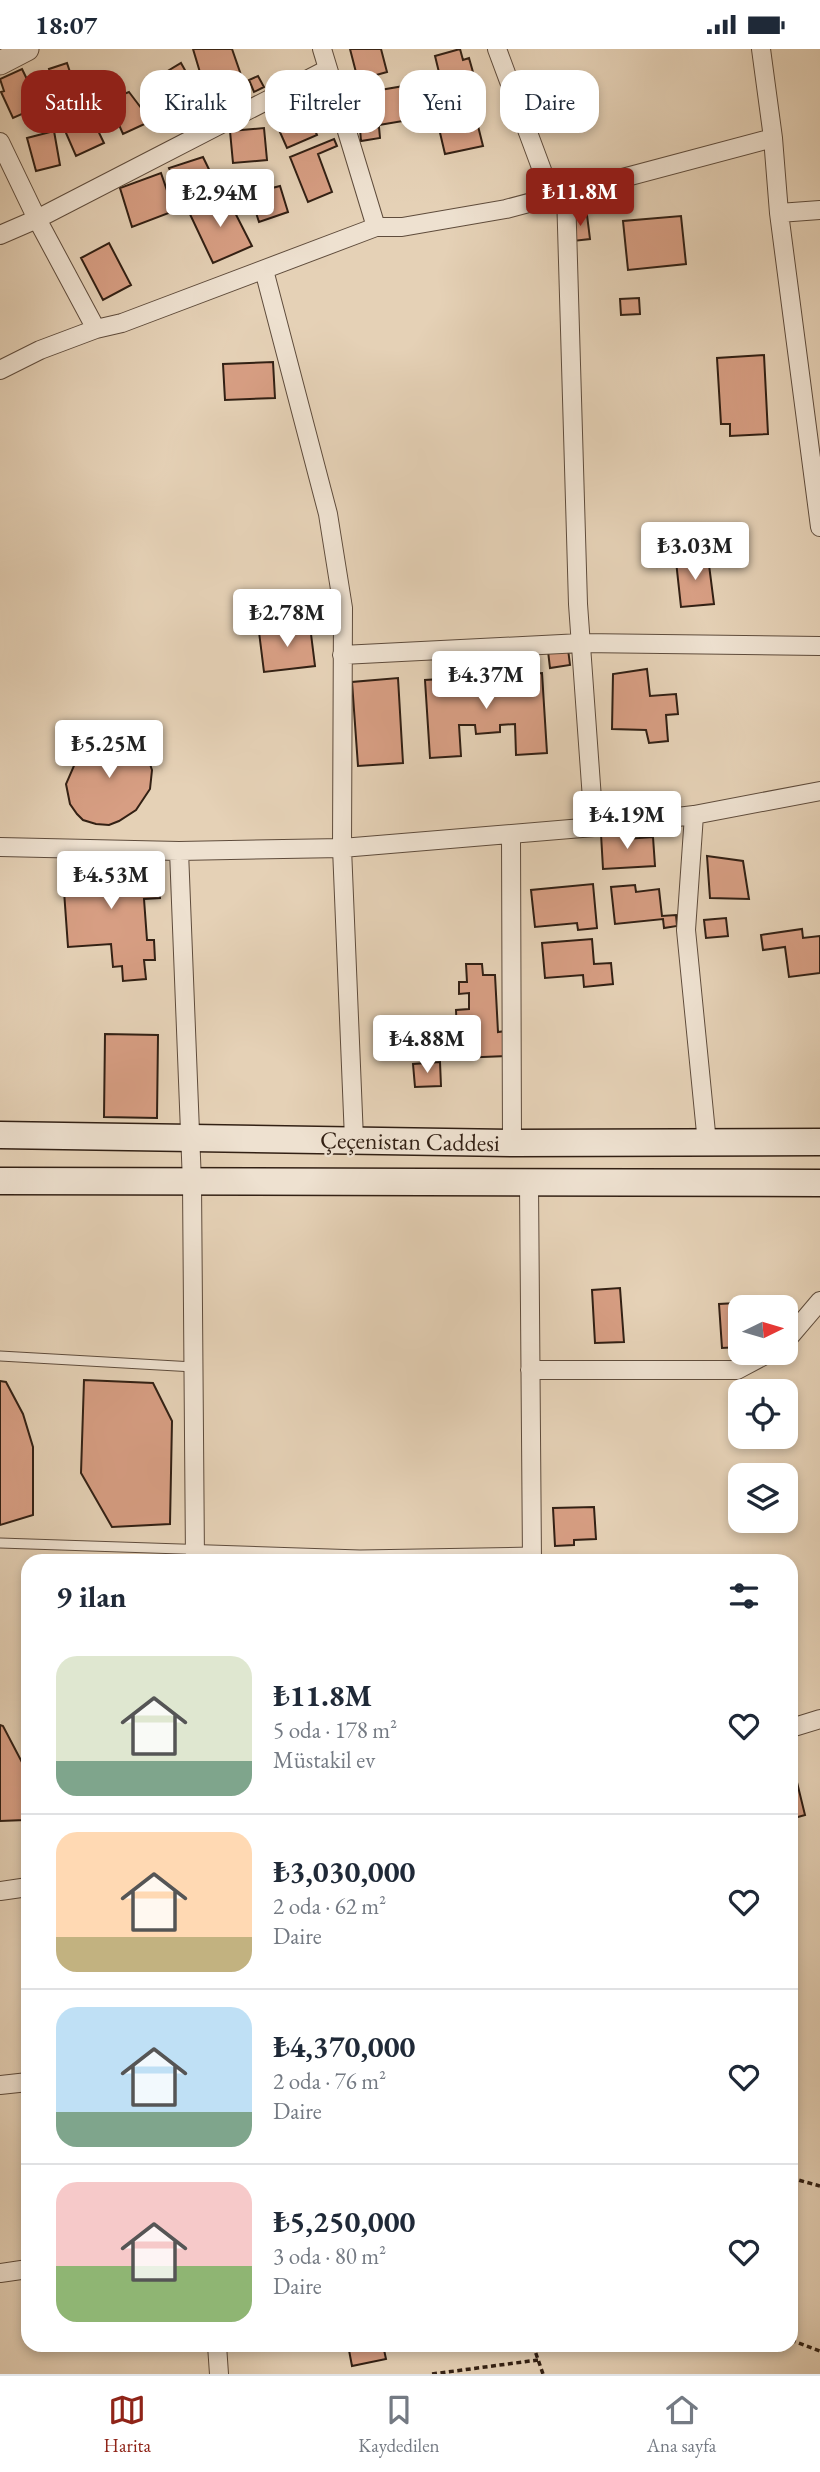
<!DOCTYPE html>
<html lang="tr">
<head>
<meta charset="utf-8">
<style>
	body { margin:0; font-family:"EB Garamond",serif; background:#f6f6f7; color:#1f2937; height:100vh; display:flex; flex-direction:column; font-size:26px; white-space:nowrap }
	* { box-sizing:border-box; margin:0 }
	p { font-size:23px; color:#747a83 }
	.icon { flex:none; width:38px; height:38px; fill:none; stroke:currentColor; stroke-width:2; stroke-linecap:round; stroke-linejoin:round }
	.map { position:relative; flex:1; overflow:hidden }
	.panel { position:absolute; left:21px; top:1505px; width:777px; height:798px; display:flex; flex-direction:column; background:#fff; border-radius:21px; box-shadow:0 4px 10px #0003 }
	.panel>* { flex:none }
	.guide { position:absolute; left:21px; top:21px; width:779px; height:63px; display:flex; gap:14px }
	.needle { width:46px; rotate:85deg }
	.fabs { position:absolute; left:728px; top:1246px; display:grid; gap:14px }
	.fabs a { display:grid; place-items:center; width:70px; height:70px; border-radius:14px; background:#fff; box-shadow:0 4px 10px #0003; font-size:35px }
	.price { position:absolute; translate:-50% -60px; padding:0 16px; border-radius:7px; background:#fff; color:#222; font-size:23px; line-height:46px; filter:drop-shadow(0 2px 4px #0008) }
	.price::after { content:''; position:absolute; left:50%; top:42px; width:21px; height:16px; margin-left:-10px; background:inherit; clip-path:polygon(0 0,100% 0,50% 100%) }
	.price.selected { background:#8f2418; color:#fff }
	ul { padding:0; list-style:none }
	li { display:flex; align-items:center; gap:21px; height:175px; padding:0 35px }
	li+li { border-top:2px solid #e0e1e3 }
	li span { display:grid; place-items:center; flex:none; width:196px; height:140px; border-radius:21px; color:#555 }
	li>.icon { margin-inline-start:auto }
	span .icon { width:84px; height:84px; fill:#fffc; stroke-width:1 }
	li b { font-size:30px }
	h2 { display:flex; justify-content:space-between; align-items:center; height:84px; padding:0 35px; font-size:30px }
	.chip { padding:0 24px; border-radius:21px; background:#fff; box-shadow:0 4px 10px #0003; font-size:24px; line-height:63px }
	.chip.selected { background:#8f2418; color:#fff }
	.status { display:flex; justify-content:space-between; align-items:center; height:49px; padding:0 35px; background:#fff; direction:ltr }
	.status svg { height:19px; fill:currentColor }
	.tabs { display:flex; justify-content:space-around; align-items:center; height:98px; border-top:2px solid #e0e1e3; background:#fff; font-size:19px; color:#747a83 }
	.tabs a { display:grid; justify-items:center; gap:4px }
	.tabs .selected { color:#8f2418 }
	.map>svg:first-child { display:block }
	.building { fill:#d79e83; stroke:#322014; stroke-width:2 }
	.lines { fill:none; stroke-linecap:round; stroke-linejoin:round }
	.service-casing { stroke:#5f4c3c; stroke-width:11 }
	.minor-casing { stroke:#5f4c3c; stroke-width:20 }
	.tertiary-casing { stroke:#5f4c3c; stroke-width:25 }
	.secondary-casing { stroke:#322014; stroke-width:29 }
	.path { stroke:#322014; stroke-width:3.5; stroke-dasharray:5 3.5; stroke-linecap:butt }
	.service { stroke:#eee1d0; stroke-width:9 }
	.minor { stroke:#eee1d0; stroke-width:18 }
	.tertiary { stroke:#eee1d0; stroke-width:23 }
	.secondary { stroke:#eee1d0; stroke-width:26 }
	.labels { text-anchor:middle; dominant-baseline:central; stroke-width:5; stroke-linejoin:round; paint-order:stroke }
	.street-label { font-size:24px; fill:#322014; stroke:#eee1d0 }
</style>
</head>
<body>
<div class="status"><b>18:07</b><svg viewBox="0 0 49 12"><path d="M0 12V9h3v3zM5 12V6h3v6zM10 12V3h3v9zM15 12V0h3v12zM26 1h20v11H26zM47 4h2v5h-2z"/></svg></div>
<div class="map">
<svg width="820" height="2325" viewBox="0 0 820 2325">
	<rect width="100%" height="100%" fill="#e5d1b6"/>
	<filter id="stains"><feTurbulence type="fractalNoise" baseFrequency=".00286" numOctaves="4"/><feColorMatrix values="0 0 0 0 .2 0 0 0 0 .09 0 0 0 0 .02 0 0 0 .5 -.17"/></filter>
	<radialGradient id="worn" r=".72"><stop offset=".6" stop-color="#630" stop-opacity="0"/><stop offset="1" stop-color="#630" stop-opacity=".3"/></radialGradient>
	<path class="building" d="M193,0H232L241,26L205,40Z
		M350,0H381L387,23L358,31Z
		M460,0L463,11L469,9L482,55L449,64L435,7Z
		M67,14L74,35L56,41L49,20Z
		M181,14L200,48L174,62L156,29Z
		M22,20L40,57L13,69L1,43L4,42L0,30Z
		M258,27L264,38L254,43L249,31Z
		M404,37L409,71L367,78L362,44Z
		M302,41L314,67L310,69L317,86L287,99L268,56Z
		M129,43L151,72L123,85L108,51Z
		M74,60L78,68L89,63L104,94L76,107L59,68Z
		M474,61L483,97L445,105L437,71Z
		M379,78L380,89L361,92L360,80Z
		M264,79L267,111L233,114L230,82Z
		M54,82L60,116L36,122L27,89Z
		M334,90L337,97L318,105L332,143L308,153L290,108Z
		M203,108L217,137L183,150L169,119Z
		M161,124L174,162L132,178L120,139Z
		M268,126L272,139L280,137L288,163L259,173L246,133Z
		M226,146L252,197L213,214L188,161Z
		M587,166L590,190L573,192L571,168Z
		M681,167L686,215L628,221L623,172Z
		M109,194L131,236L103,251L81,209Z
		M639,249L640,265L621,266L620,250Z
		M764,306L768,385L730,387V375H721L717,309Z
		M273,313L275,349L225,351L223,315Z
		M708,508L714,555L681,558L676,512Z
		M310,577L315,617L264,623L259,583Z
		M568,600L570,616L550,619L548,602Z
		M647,620L650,647L676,645L678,665L666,666L668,692L649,694L646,681L612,680L613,625Z
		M542,624L547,704L516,706L515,675L500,676V683L476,685L475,676H459L461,707L430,709L425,631Z
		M398,629L403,714L358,717L352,633Z
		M118,683L139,694L147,706L152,721L150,740L136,761L119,772L109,776L96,775L83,771L77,765L70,755L66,735L80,703L103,686Z
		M626,783V790L653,788L655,817L603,820L601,785Z
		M707,807L743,812L749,850L710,849Z
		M117,810L118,823L158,820L160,849L144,850L147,891H154L155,911H144L146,930L123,932L122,917L113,918L111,895L68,898L62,814Z
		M593,835L597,879L578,881L577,874L535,878L531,841Z
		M635,836L636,843L659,840L662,867L676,866L677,877L664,879L663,870L615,875L611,838Z
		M726,869L728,887L706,889L704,871Z
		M802,880L803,889L820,887V924L789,928L785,898L763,901L761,886Z
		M592,890L594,915L611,914L613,935L584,938L583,926L545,929L542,894Z
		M466,915H482L483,926H495L498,983L506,982L507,1007L458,1009L456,961L469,960V944L459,945V933H467Z
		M105,985L158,986L157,1069L104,1068Z
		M440,1013L441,1037L415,1038L413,1015Z
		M620,1239L624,1293L595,1294L592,1241Z
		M755,1253V1258H740V1298L722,1299L719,1255Z
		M84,1331L153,1334L172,1372L170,1475L112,1478L81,1424Z
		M0,1332L6,1333L23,1365L33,1398V1466L0,1476Z
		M594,1458L596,1490L574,1491V1496L555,1497L553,1459Z
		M0,1676L3,1677L25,1719V1771L0,1772Z
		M794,1721L805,1766L791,1770V1722Z
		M348,2296H383L386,2310L352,2317Z"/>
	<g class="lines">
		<defs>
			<path id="service" d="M0,1307L194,1318
				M0,1494L360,1506L532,1503"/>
			<path id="minor" d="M322,0L376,178
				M497,0L552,148
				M761,0L773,89L779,164L820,478
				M0,93L37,170L96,280L122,274L376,178H402L506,160L773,89
				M566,144L578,555L594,778
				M779,164L820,161
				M0,186L37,170L328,20
				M264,221L328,465L343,559L342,799L354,1090
				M0,321L40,301L96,280
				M342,606L581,594L820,597
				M694,766L686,881L707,1094
				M511,786L512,1094
				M0,798L179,802L342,799L594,778L694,766L820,742
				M179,802L192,1134L195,1512
				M529,1135L532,1512
				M786,1292L820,1252
				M530,1321H737L769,1304
				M791,1679L820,1670
				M0,1842L28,1838
				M0,2036L28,2033
				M0,2224L28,2220
				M217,2296L219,2325"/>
			<path id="tertiary" d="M0,14L27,0"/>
			<path id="secondary" d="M0,1086L512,1094L820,1093
				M0,1132L820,1134"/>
		</defs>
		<use href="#service" class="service-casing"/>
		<use href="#minor" class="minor-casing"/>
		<use href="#tertiary" class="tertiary-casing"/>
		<use href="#secondary" class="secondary-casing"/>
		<path class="path" d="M791,2129L820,2137
			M791,2291L820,2302
			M533,2296L543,2325
			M432,2325L538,2311"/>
		<use href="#service" class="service"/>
		<use href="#minor" class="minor"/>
		<use href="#tertiary" class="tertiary"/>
		<use href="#secondary" class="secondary"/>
	</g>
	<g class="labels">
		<g class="street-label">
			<text transform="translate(410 1092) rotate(1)">Çeçenistan Caddesi</text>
		</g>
	</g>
	<rect width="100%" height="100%" filter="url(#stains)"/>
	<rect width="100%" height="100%" fill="url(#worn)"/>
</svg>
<div class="fabs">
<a><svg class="needle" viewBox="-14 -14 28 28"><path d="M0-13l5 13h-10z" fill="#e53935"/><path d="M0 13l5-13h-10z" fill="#747a83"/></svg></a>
<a><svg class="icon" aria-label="locate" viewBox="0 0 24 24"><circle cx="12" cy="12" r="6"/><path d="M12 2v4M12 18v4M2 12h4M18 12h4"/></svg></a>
<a><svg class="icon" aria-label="layers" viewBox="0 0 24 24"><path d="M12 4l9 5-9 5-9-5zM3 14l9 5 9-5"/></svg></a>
</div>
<b class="price selected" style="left:580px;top:179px">₺11.8M</b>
<b class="price" style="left:220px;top:180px">₺2.94M</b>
<b class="price" style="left:695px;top:533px">₺3.03M</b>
<b class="price" style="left:287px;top:600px">₺2.78M</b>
<b class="price" style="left:486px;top:662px">₺4.37M</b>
<b class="price" style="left:109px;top:731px">₺5.25M</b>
<b class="price" style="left:627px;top:802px">₺4.19M</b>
<b class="price" style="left:111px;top:862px">₺4.53M</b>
<b class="price" style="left:427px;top:1026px">₺4.88M</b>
<div class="guide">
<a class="chip selected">Satılık</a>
<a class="chip">Kiralık</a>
<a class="chip">Filtreler</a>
<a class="chip">Yeni</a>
<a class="chip">Daire</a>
</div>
<section class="panel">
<h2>9 ilan<svg class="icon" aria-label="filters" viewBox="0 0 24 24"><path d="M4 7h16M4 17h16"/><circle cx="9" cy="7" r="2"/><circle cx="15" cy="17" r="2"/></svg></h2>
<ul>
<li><span style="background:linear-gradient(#dfe7d0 75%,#7fa58c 0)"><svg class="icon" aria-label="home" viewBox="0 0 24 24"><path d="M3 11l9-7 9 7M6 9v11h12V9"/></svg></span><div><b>₺11.8M</b><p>5 oda · 178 m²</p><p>Müstakil ev</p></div><svg class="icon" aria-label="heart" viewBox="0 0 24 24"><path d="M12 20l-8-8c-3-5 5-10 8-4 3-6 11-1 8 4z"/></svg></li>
<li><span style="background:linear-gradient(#ffd9b3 75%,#c2b280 0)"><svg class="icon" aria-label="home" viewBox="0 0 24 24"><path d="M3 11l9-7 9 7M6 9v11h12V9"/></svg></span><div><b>₺3,030,000</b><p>2 oda · 62 m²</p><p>Daire</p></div><svg class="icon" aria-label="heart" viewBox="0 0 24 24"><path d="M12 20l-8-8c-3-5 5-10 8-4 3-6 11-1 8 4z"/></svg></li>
<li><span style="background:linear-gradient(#bfe0f5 75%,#7fa58c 0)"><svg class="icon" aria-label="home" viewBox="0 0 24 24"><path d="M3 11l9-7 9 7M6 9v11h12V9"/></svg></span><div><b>₺4,370,000</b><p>2 oda · 76 m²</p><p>Daire</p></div><svg class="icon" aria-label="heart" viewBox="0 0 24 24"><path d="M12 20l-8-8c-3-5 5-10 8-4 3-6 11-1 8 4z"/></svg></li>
<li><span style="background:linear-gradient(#f6c9c9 60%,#8fb573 0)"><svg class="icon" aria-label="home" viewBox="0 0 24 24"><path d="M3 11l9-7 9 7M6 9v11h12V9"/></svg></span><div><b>₺5,250,000</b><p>3 oda · 80 m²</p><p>Daire</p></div><svg class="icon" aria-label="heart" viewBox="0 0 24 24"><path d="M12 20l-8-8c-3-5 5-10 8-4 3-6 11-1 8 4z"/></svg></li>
</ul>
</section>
</div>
<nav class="tabs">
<a class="selected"><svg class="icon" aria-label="map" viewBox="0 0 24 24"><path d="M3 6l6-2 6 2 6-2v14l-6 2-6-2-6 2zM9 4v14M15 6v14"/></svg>Harita</a>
<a><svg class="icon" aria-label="saved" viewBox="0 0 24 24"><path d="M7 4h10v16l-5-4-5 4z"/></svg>Kaydedilen</a>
<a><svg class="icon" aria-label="home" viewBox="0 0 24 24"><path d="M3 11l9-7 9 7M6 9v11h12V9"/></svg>Ana sayfa</a>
</nav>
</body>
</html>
